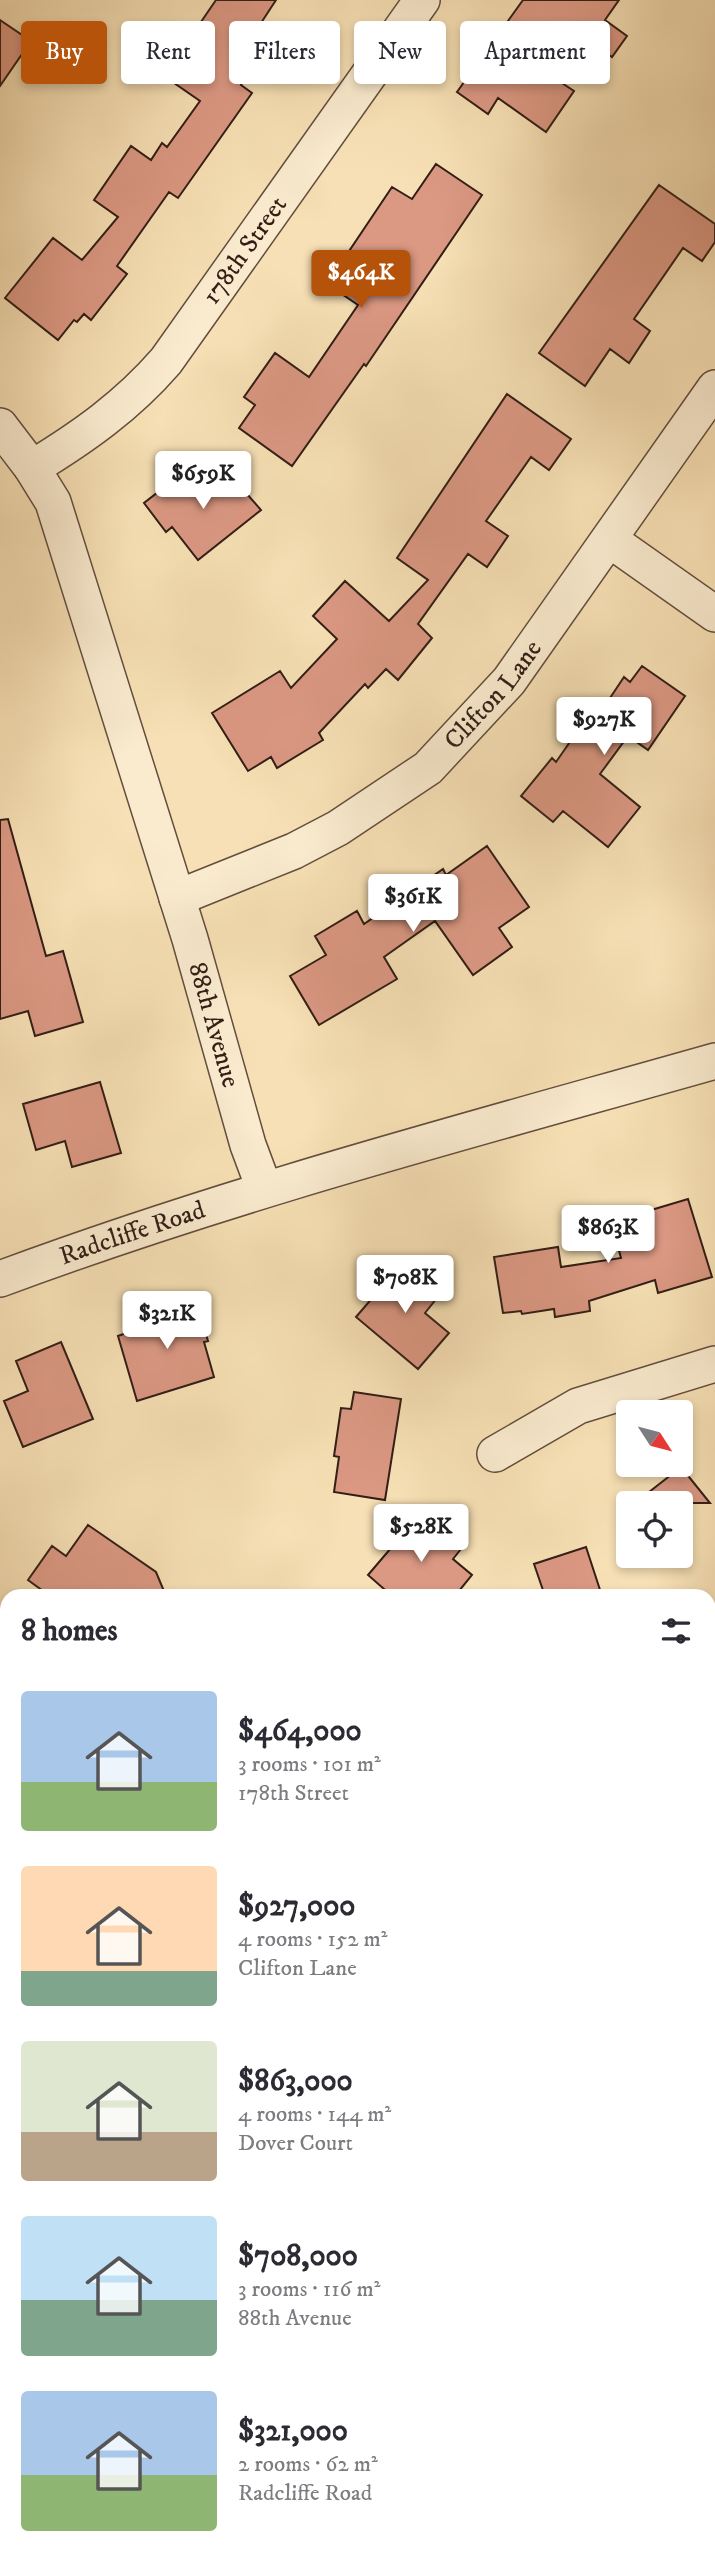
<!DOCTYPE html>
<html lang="en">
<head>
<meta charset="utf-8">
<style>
	body { margin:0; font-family:"IM FELL DW Pica",serif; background:#f7f7f7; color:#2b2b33; height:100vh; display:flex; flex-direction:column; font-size:26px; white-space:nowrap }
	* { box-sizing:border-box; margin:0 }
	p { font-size:23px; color:#7c7c81 }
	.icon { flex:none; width:38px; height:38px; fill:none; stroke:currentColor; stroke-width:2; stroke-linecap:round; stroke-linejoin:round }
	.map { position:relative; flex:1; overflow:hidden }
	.panel { position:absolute; left:0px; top:1589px; width:716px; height:975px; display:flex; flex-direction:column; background:#fff; border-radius:21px 21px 0 0; box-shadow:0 4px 10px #0003 }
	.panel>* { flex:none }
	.guide { position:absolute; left:21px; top:21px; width:674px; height:63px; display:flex; gap:14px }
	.needle { width:46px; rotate:126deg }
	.buttons { position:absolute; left:616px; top:1400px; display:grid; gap:14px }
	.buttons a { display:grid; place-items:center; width:77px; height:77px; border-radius:7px; background:#fff; box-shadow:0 4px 10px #0003; font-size:35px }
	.price { position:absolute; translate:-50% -60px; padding:0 16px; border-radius:7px; background:#fff; color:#222; font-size:23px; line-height:46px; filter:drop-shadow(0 2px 4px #0008) }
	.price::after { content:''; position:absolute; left:50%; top:42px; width:21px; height:16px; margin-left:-10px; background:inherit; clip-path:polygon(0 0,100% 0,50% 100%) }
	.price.on { background:#b45309; color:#fff }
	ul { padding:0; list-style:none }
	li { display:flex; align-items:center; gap:21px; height:175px; padding:0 21px }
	li span { display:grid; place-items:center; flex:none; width:196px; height:140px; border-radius:7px; color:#555 }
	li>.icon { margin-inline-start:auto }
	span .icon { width:84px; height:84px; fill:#fffc; stroke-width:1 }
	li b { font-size:30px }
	h2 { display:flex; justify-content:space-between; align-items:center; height:84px; padding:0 21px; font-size:30px }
	.pill { padding:0 24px; border-radius:7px; background:#fff; box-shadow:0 4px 10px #0003; font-size:24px; line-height:63px }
	.pill.on { background:#b45309; color:#fff }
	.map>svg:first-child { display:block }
	.building { fill:#db9883; stroke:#321e16; stroke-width:2 }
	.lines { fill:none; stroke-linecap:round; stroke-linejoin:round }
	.minor-casing { stroke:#634e3e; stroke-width:38 }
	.minor { stroke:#faebcf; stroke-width:35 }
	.labels { text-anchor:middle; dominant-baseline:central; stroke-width:6; stroke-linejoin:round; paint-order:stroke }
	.street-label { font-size:26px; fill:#321e16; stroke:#faebcf }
</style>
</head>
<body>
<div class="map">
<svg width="715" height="2563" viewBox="0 0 715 2563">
	<rect width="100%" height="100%" fill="#f7e0b5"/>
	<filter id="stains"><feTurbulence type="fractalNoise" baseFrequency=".00286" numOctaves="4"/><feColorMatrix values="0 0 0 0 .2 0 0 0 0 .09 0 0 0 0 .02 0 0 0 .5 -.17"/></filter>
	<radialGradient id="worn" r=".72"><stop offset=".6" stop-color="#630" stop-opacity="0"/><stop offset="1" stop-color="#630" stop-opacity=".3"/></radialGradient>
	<path class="building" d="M216,0H276L233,66L247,76L241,85L252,93L178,198L169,192L117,266L127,274L91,320L84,314L77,322L74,320L58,340L5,298L53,238L82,260L118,217L94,200L131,146L151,160L162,143L167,147L200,101L164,76Z
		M523,0H619L605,20L627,36L612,57L590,42L562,83L574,91L546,132L498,98L488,114L457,92Z
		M0,20L31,41L0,86Z
		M436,164L482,195L366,366L364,364L292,466L239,428L255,405L244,397L275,353L309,377L358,305L327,284L392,187L412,199Z
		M659,185L715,224V242L702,261L683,248L634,319L650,331L629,363L610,349L585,386L539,353Z
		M507,394L571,439L549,470L531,457L486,521L508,536L487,567L468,554L418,624L432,638L398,680L386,669L368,688L365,684L319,733L323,740L277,768L271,757L248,771L212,713L280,671L291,688L337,639L313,616L345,581L389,621L428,580L397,558Z
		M224,468L261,510L198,560L172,527L166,532L144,503L180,475L194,492Z
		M642,666L685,696L648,750L628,736L600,774L640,807L608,847L563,811L553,822L521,796L552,758L556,762L599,700L606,704L624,677L630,682Z
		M8,819L46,956L63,951L83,1022L35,1036L28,1011L0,1019V820Z
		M487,846L529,907L499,928L512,947L473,975L435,921L384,957L397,979L319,1025L290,976L326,955L315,936L357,911L364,924L443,869L446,875Z
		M100,1082L121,1153L72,1167L65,1141L36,1150L23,1104Z
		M688,1199L712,1277L658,1293L655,1280L589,1301L590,1311L555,1317L554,1309L522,1314L521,1311L503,1313L494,1257L558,1247L561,1267L621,1258L611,1222Z
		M404,1261L441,1293L425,1313L449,1333L418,1369L356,1317Z
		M195,1298L208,1341L204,1342L214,1377L137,1401L118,1336L144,1327L140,1315Z
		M61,1342L93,1419L23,1447L4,1401L28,1391L16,1361Z
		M354,1392L401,1399L385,1500L334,1492L339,1457L334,1456L341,1408L351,1409Z
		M681,1467L710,1503H635L667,1478Z
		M420,1514L461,1549L453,1559L472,1575L455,1596H392L368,1575Z
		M88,1525L156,1572L166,1596H50L28,1580L52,1546L66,1556Z
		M586,1547L602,1596H545L534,1564Z"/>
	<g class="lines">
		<defs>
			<g id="minor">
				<path id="s1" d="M0,426L32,468L53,502L190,939L248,1145L264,1188"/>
				<path id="s2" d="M32,468C83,437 127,406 166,361L422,0"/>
				<path d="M610,540L715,614"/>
				<path id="s3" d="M177,898L294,851L338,828L428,768L509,681L715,388"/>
				<path id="s4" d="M0,1279C234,1192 475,1129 715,1061"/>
				<path d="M495,1454L578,1406L715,1364"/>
				<path d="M0,1670L7,1673"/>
				<path d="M709,2003L715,1994"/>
				<path d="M709,2154L715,2159"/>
				<path d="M0,2453L7,2450"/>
				<path d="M0,2523L7,2542"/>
				<path d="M404,2557L410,2563"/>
			</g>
		</defs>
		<use href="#minor" class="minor-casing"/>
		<use href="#minor" class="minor"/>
	</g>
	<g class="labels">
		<g class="street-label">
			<text stroke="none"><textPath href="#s2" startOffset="308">178th Street</textPath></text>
			<text stroke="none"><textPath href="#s3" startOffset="382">Clifton Lane</textPath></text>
			<text stroke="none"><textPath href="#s1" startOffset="640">88th Avenue</textPath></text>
			<text stroke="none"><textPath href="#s4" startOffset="140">Radcliffe Road</textPath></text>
		</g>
	</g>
	<rect width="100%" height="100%" filter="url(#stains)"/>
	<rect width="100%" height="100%" fill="url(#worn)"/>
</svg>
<div class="buttons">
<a><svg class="needle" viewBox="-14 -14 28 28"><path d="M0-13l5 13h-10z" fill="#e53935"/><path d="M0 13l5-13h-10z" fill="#7c7c81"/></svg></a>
<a><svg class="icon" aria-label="locate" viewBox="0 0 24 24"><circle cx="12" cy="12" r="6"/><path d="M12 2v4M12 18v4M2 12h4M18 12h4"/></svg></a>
</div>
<b class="price on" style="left:361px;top:310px">$464K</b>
<b class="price" style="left:203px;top:511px">$659K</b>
<b class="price" style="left:604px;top:757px">$927K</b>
<b class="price" style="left:413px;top:934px">$361K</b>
<b class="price" style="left:608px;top:1265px">$863K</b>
<b class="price" style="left:405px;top:1315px">$708K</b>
<b class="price" style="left:167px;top:1351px">$321K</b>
<b class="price" style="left:421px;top:1564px">$528K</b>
<div class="guide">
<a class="pill on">Buy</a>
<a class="pill">Rent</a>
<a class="pill">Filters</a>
<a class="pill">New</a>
<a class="pill">Apartment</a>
</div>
<section class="panel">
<h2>8 homes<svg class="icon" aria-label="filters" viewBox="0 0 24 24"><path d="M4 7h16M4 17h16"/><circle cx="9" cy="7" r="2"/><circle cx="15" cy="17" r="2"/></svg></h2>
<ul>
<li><span style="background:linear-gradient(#a9c7e8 65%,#8fb573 0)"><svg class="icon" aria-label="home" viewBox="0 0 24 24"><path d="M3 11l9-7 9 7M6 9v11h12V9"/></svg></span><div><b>$464,000</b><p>3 rooms · 101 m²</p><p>178th Street</p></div></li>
<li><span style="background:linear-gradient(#ffd9b3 75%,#7fa58c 0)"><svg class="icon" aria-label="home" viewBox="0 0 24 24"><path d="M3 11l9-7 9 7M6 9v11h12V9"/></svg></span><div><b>$927,000</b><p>4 rooms · 152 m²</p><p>Clifton Lane</p></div></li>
<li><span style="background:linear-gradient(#dfe7d0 65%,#b9a48a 0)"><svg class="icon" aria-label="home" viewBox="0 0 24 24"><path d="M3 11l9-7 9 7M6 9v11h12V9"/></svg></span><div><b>$863,000</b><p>4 rooms · 144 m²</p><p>Dover Court</p></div></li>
<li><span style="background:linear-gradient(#bfe0f5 60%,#7fa58c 0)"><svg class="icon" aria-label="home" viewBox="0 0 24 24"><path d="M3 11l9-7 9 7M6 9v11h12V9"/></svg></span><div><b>$708,000</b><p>3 rooms · 116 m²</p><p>88th Avenue</p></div></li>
<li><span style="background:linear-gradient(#a9c7e8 60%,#8fb573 0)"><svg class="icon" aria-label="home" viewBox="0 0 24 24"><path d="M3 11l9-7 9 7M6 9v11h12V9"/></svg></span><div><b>$321,000</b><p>2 rooms · 62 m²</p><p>Radcliffe Road</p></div></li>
</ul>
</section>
</div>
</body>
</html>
